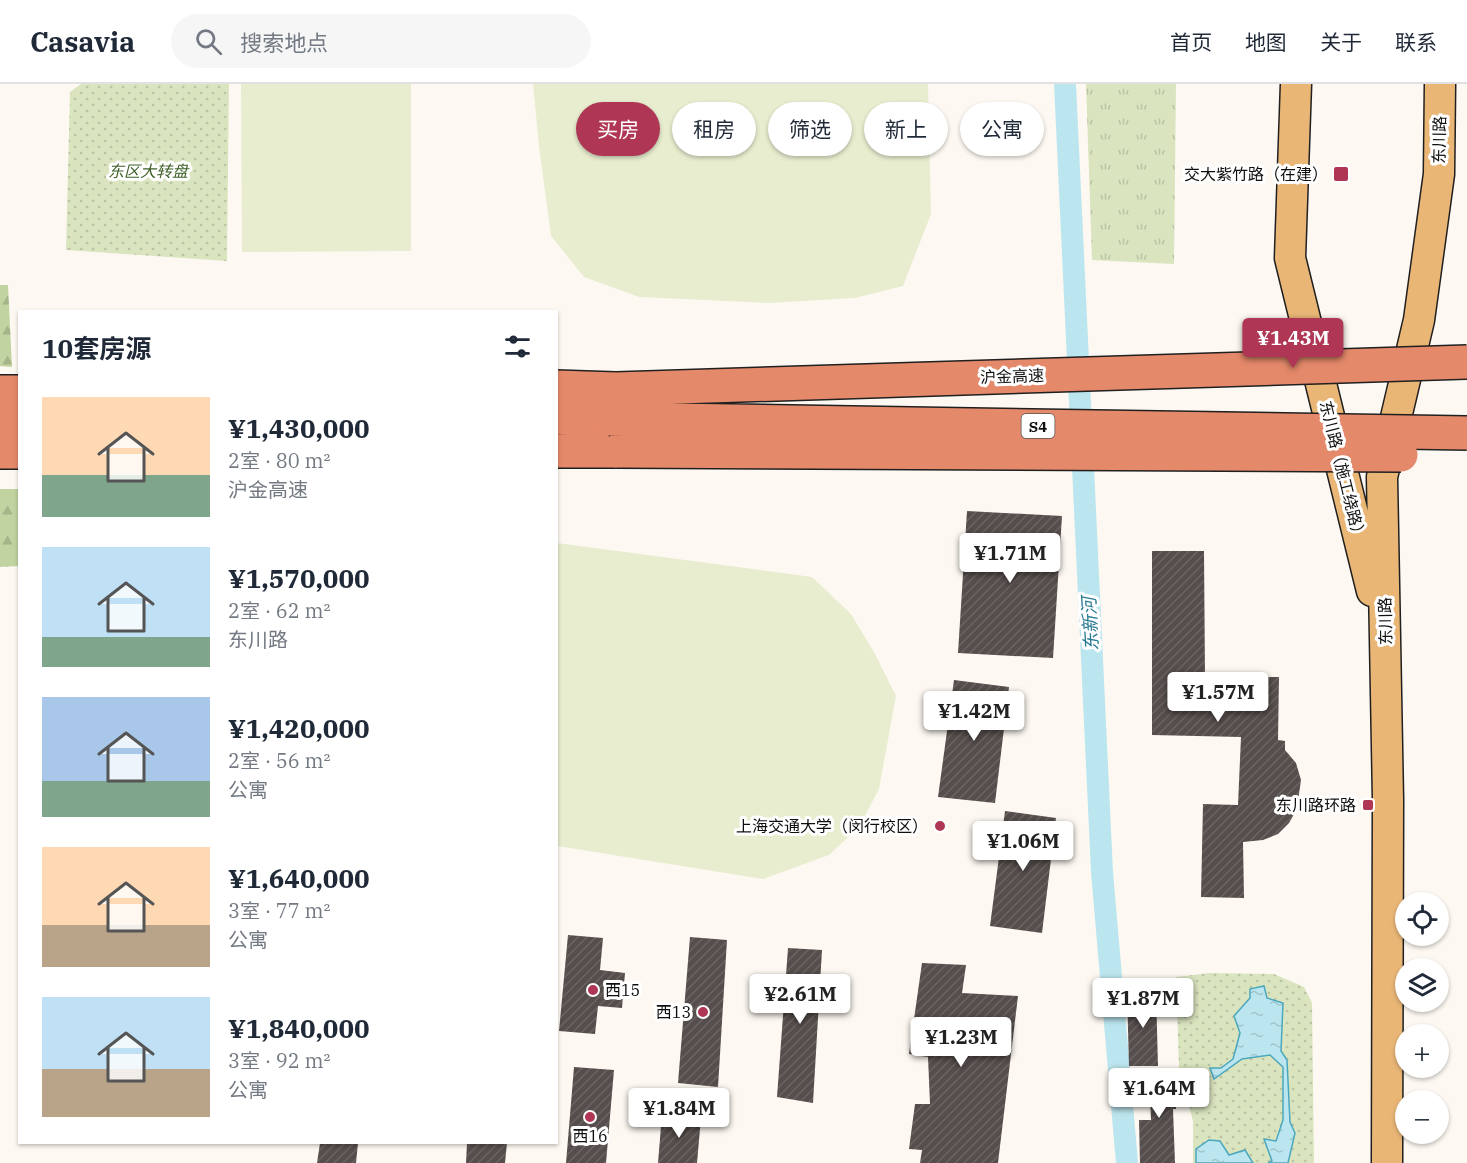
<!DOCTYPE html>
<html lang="zh">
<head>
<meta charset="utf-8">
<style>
	body { margin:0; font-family:"IBM Plex Serif","Noto Sans SC",serif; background:#f6f6f7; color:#1f2937; height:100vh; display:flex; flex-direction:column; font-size:22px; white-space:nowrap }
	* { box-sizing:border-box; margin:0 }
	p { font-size:20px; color:#747a83 }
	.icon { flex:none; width:33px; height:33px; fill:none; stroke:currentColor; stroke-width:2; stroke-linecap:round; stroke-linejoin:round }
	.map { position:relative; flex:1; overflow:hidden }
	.drawer { position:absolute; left:18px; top:226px; width:540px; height:834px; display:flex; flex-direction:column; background:#fff; border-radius:0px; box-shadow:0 2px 4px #0004 }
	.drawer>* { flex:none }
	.top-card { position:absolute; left:576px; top:18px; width:570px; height:54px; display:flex; gap:12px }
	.controls { position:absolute; left:1395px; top:808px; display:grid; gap:12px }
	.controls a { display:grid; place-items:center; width:54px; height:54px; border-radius:50%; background:#fff; box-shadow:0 2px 4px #0004; font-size:30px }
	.price { position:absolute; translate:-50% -51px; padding:0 14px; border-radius:6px; background:#fff; color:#222; font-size:20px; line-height:39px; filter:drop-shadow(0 2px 3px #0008) }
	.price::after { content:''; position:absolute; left:50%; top:36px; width:18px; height:14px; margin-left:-9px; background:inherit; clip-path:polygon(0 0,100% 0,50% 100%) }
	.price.active { background:#af3654; color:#fff }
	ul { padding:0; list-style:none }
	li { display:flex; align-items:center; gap:18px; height:150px; padding:0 24px }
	li span { display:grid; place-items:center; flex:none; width:168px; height:120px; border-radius:0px; color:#555 }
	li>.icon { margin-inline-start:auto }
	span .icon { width:72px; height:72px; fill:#fffc; stroke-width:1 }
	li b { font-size:26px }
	h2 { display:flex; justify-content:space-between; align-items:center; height:72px; padding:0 24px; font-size:26px }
	.chip { padding:0 21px; border-radius:27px; background:#fff; box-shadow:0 2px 4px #0004; font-size:21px; line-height:54px }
	.chip.active { background:#af3654; color:#fff }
	header { display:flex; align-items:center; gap:36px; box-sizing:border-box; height:84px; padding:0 30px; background:#fff; border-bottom:2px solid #e0e1e3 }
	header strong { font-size:28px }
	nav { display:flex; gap:33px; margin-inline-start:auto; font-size:21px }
	.search { width:420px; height:54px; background:#f6f6f7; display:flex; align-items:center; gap:15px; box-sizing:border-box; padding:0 21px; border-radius:33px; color:#747a83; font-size:22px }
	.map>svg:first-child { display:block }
	.grass { fill:url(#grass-tufts) }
	.forest { fill:url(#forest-firs) }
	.park { fill:url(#park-dots) }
	.pitch { fill:#e8edcf }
	.water { fill:url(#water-ripples); stroke:#4ba7be; stroke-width:1.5 }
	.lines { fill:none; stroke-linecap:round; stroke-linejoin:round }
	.canal { stroke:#bce6ef; stroke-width:22 }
	.building { fill:url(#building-hatch) }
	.major-casing { stroke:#202020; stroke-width:33 }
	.highway-casing { stroke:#202020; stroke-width:36 }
	.major { stroke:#e9b676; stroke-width:30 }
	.highway { stroke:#e4896a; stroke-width:33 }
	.highway-bridge-casing { stroke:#202020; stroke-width:36; stroke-linecap:butt }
	.highway-bridge { stroke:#e4896a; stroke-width:33 }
	.poi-dot { fill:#af3654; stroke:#fff; stroke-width:2 }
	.labels { text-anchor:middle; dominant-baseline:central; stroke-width:6; stroke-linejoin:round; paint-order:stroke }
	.shield { fill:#fff; stroke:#575757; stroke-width:1.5 }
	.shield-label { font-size:15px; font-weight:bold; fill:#0f0f0f }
	.street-label { font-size:16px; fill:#0f0f0f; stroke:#fff }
	.park-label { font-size:16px; font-style:italic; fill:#3d5f26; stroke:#fff }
	.poi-label { font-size:16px; fill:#0f0f0f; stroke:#fff; text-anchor:end }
	.water-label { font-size:18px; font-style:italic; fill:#267992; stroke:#fff }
</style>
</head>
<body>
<header>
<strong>Casavia</strong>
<div class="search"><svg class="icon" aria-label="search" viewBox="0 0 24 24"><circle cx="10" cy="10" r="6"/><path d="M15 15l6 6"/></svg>搜索地点</div>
<nav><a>首页</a><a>地图</a><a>关于</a><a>联系</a></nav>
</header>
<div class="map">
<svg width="1467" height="1079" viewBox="0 0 1467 1079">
	<defs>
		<pattern id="grass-tufts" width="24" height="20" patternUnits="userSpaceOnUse" patternTransform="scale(1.5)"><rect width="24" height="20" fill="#dae5bf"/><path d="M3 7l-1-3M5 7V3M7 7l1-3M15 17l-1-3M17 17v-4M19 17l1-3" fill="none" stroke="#bac3a3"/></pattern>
		<pattern id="forest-firs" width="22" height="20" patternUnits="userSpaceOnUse" patternTransform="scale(1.5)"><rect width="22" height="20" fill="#c1d3a0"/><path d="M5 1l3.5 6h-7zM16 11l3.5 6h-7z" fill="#a5b489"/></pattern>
		<pattern id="park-dots" width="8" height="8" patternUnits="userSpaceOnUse" patternTransform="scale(1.5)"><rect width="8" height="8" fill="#dae5bf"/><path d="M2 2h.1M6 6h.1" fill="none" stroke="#bac3a3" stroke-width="1.8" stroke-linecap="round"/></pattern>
		<pattern id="water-ripples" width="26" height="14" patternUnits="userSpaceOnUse" patternTransform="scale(1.5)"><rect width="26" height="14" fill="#bce6ef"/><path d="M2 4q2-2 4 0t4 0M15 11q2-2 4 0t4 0" fill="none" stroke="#a0c4cc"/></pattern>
		<pattern id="building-hatch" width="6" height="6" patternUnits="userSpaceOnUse" patternTransform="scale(1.5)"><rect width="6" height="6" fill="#564e4c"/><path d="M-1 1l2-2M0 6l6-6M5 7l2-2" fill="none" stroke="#696361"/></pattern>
	</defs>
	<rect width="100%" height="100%" fill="#fdf9f2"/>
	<path class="grass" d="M1086,0H1176L1174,180L1092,176Z"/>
	<path class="forest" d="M0,201H8L12,283L0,282Z
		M0,405H19V482L0,483Z"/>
	<path class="park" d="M81,0H229L227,177L66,166L70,8Z
		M1209,889L1274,890L1304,903L1312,919L1314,1079H1193V1037L1179,983L1176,893Z"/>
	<path class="pitch" d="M241,0H411V167L242,168Z
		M533,0H928L931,130L903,202L855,214L768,219L639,213L584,193L551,152L539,62Z
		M557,459L812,493L851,530L875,570L896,612L879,705L859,743L829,771L763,795L557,762Z"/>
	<path class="water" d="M1264,902L1267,914L1283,919L1281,967L1287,976L1290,1038L1295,1049L1288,1079H1268L1272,1077L1264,1055L1276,1057L1283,1036V983L1270,971L1242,975L1214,995L1210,984H1221L1233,975L1240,949L1234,932L1250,914V905Z
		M1209,1056L1220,1057L1229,1071L1245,1066L1253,1079H1196V1065Z"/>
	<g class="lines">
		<path class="canal" d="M1065,0L1102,788L1127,1079"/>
	</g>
	<path class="building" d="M967,427L1062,432L1053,574L958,569Z
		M1152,467H1204L1205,593H1279L1278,656L1285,657V666L1296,679L1301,696L1299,710L1297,725L1289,739L1278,750L1263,756L1243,758L1244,814L1201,813L1203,720L1238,721L1241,653L1152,651Z
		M954,596L1009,603L995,719L938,713Z
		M1005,727L1056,734L1042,849L990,842Z
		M568,851L603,854L600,886L625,889L622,924L598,922L595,950L559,947Z
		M690,853L727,856L718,1003L678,999Z
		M788,864L822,866L813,1019L777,1013Z
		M922,879L966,881L962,909L1018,912L998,1079H920L922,1066L909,1065L915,1020H930L928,973L909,970Z
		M1156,908L1158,982H1129L1127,909Z
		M574,983L614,986L606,1079H566Z
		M1175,984L1176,1025H1173L1175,1079H1140L1139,1036H1151L1149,985Z
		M662,1030L701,1034L697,1079H658Z
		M320,1059H358L356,1079H317Z
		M467,1059H507L505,1079H466Z"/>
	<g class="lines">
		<defs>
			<path id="major" d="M1296,0L1290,174L1372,507
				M1387,1079L1388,716L1382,393L1419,236L1439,90L1440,0"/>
			<path id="highway" d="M556,303L616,305
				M0,308H20
				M556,334L609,335
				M0,339L20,338
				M556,367H617
				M0,368H20"/>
		</defs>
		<use href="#major" class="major-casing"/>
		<use href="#highway" class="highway-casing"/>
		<use href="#major" class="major"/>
		<use href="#highway" class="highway"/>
		<defs>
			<path id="highway-bridge" d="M616,305L1467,278
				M609,335L1467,349
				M617,367L1401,371"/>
		</defs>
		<use href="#highway-bridge" class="highway-bridge-casing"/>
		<use href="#highway-bridge" class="highway-bridge"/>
	</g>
	<g class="poi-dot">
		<rect x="1333" y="82" width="16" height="16" rx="3"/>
		<rect x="1362" y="715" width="12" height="12" rx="3"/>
		<circle cx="940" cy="742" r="6"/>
		<circle cx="593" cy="906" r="6"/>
		<circle cx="703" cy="928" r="6"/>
		<circle cx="590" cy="1033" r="6"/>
	</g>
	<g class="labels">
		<rect class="shield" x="1021.5" y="330" width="33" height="24" rx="4.5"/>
		<g class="shield-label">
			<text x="1038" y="342">S4</text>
		</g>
		<g class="street-label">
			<text transform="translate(1439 56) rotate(-89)">东川路</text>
			<text transform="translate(1012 292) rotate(-2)">沪金高速</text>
			<text transform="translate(1343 387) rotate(76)">东川路（施工绕路）</text>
			<text transform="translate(1385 537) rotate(-91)">东川路</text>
		</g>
		<g class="park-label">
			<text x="148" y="87">东区大转盘</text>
		</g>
		<g class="poi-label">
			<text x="1328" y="90">交大紫竹路（在建）</text>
			<text x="1356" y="721">东川路环路</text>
			<text x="928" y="742">上海交通大学（闵行校区）</text>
			<text x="605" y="906" text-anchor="start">西15</text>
			<text x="691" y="928">西13</text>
			<text x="590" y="1052" text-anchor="middle">西16</text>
		</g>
		<g class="water-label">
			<text transform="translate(1090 540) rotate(-93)">东新河</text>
		</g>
	</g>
</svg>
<div class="controls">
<a><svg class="icon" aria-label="locate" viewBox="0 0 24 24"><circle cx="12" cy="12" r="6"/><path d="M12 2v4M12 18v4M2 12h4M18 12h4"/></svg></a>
<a><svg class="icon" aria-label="layers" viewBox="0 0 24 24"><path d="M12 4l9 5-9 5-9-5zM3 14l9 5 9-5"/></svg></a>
<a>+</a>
<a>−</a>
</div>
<b class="price active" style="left:1293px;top:285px">¥1.43M</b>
<b class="price" style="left:1010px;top:500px">¥1.71M</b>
<b class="price" style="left:1218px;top:639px">¥1.57M</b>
<b class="price" style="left:974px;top:658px">¥1.42M</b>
<b class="price" style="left:1023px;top:788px">¥1.06M</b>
<b class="price" style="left:800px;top:941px">¥2.61M</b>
<b class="price" style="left:1143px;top:945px">¥1.87M</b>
<b class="price" style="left:961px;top:984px">¥1.23M</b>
<b class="price" style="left:1159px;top:1035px">¥1.64M</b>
<b class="price" style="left:679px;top:1055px">¥1.84M</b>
<div class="top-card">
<a class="chip active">买房</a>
<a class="chip">租房</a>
<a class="chip">筛选</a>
<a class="chip">新上</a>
<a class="chip">公寓</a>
</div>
<section class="drawer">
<h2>10套房源<svg class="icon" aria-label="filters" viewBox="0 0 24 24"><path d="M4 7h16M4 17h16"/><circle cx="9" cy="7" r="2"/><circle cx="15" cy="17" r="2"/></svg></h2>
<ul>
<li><span style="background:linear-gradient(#ffd9b3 65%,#7fa58c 0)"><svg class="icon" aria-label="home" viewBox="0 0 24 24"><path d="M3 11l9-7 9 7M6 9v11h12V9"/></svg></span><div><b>¥1,430,000</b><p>2室 · 80 m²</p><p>沪金高速</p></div></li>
<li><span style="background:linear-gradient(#bfe0f5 75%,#7fa58c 0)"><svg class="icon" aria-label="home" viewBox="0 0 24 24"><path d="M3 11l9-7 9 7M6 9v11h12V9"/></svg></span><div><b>¥1,570,000</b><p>2室 · 62 m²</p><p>东川路</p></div></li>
<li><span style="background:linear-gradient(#a9c7e8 70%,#7fa58c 0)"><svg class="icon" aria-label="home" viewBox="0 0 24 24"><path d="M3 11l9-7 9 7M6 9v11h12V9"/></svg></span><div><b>¥1,420,000</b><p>2室 · 56 m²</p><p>公寓</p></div></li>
<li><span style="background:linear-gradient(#ffd9b3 65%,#b9a48a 0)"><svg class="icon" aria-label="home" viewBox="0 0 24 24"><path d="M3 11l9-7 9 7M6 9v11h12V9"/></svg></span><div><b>¥1,640,000</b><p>3室 · 77 m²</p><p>公寓</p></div></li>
<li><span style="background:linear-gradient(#bfe0f5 60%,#b9a48a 0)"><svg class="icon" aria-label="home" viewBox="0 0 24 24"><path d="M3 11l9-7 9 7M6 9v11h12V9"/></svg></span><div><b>¥1,840,000</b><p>3室 · 92 m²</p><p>公寓</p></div></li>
</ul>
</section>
</div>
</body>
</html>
